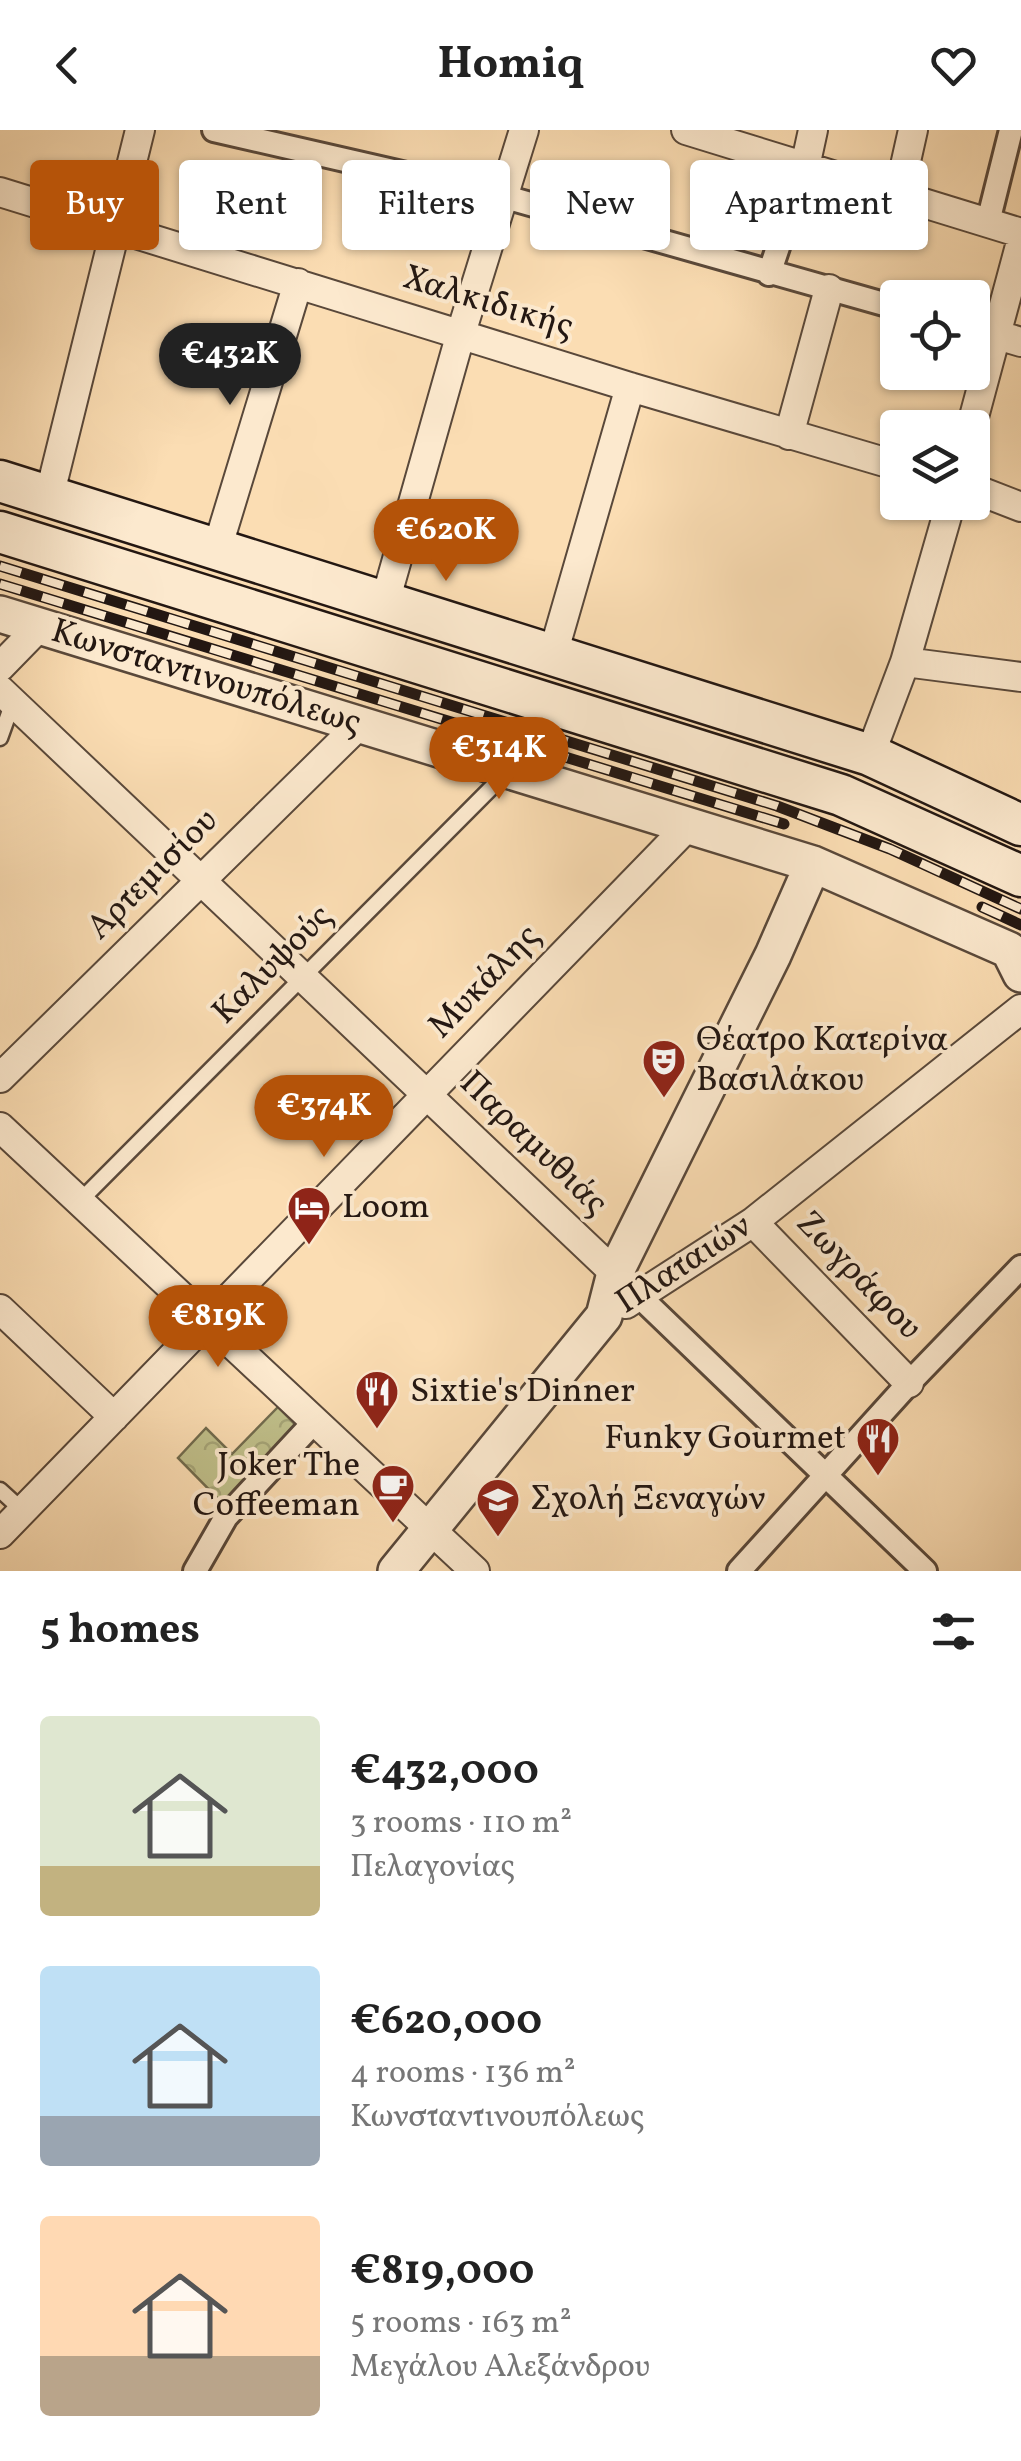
<!DOCTYPE html>
<html lang="en">
<head>
<meta charset="utf-8">
<style>
	body { margin:0; font-family:Vollkorn,serif; background:#f2f2f2; color:#222; height:100vh; display:flex; flex-direction:column; font-size:38px; white-space:nowrap }
	* { box-sizing:border-box; margin:0 }
	p { font-size:32px; color:#767676 }
	.icon { flex:none; width:55px; height:55px; fill:none; stroke:currentColor; stroke-width:2; stroke-linecap:round; stroke-linejoin:round }
	.map { position:relative; height:1441px; overflow:hidden }
	.sheet { display:flex; flex-direction:column; background:#fff; flex:1 }
	.sheet>* { flex:none }
	.banner { position:absolute; left:30px; top:30px; width:962px; height:90px; display:flex; gap:20px }
	.fabs { position:absolute; left:880px; top:150px; display:grid; gap:20px }
	.fabs a { display:grid; place-items:center; width:110px; height:110px; border-radius:10px; background:#fff; box-shadow:0 2px 8px #0004; font-size:50px }
	.price { position:absolute; translate:-50% -85px; padding:0 22px; border-radius:35px; background:#b45309; color:#fff; font-size:32px; line-height:65px; filter:drop-shadow(0 2px 5px #0008) }
	.price::after { content:''; position:absolute; left:50%; top:60px; width:30px; height:22px; margin-left:-15px; background:inherit; clip-path:polygon(0 0,100% 0,50% 100%) }
	.price.current { background:#222; color:#fff }
	ul { padding:0; list-style:none }
	li { display:flex; align-items:center; gap:30px; height:250px; padding:0 40px }
	li span { display:grid; place-items:center; flex:none; width:280px; height:200px; border-radius:10px; color:#555 }
	li>.icon { margin-inline-start:auto }
	span .icon { width:120px; height:120px; fill:#fffc; stroke-width:1 }
	li b { font-size:42px }
	h2 { display:flex; justify-content:space-between; align-items:center; height:120px; padding:0 40px; font-size:42px }
	.pill { padding:0 35px; border-radius:10px; background:#fff; box-shadow:0 2px 8px #0004; font-size:35px; line-height:90px }
	.pill.current { background:#b45309; color:#fff }
	header { display:flex; justify-content:space-between; align-items:center; height:130px; padding:0 40px; background:#fff; font-size:45px; font-weight:700 }
	.map>svg:first-child { display:block }
	.forest { fill:url(#forest-crowns); stroke:#726c4e; stroke-width:2.5 }
	.lines { fill:none; stroke-linecap:round; stroke-linejoin:round }
	.service-casing { stroke:#59483a; stroke-width:19 }
	.pedestrian-casing { stroke:#59483a; stroke-width:28 }
	.minor-casing { stroke:#59483a; stroke-width:32 }
	.tertiary-casing { stroke:#59483a; stroke-width:40 }
	.secondary-casing { stroke:#231712; stroke-width:45 }
	.service { stroke:#fce9ce; stroke-width:14 }
	.pedestrian { stroke:#fce9ce; stroke-width:22 }
	.minor { stroke:#fce9ce; stroke-width:28 }
	.tertiary { stroke:#fce9ce; stroke-width:35 }
	.secondary { stroke:#fce9ce; stroke-width:40 }
	.rail-casing { stroke:#231712; stroke-width:11 }
	.rail { stroke:#fce9ce; stroke-width:8; stroke-dasharray:22; stroke-linecap:butt }
	.labels { text-anchor:middle; dominant-baseline:central; stroke-width:8; stroke-linejoin:round; paint-order:stroke }
	.street-label { font-size:35px; fill:#231712; stroke:#fce9ce }
	.poi-label { font-size:35px; fill:#231712; stroke:#fce9ce; text-anchor:start }
</style>
</head>
<body>
<header><svg class="icon" aria-label="back" viewBox="0 0 24 24"><path d="M15 5l-7 7 7 7"/></svg>Homiq<svg class="icon" aria-label="heart" viewBox="0 0 24 24"><path d="M12 20l-8-8c-3-5 5-10 8-4 3-6 11-1 8 4z"/></svg></header>
<div class="map">
<svg width="1021" height="1441" viewBox="0 0 1021 1441">
	<defs>
		<pattern id="forest-crowns" width="20" height="18" patternUnits="userSpaceOnUse" patternTransform="scale(2.5)"><rect width="20" height="18" fill="#c0c08b"/><path d="M2 6a3 3 0 1 1 6 0M12 15a3 3 0 1 1 6 0" fill="none" stroke="#a5a477"/></pattern>
	</defs>
	<rect width="100%" height="100%" fill="#fbddb3"/>
	<filter id="stains"><feTurbulence type="fractalNoise" baseFrequency=".002" numOctaves="4"/><feColorMatrix values="0 0 0 0 .2 0 0 0 0 .09 0 0 0 0 .02 0 0 0 .5 -.17"/></filter>
	<radialGradient id="worn" r=".72"><stop offset=".6" stop-color="#630" stop-opacity="0"/><stop offset="1" stop-color="#630" stop-opacity=".3"/></radialGradient>
	<path class="forest" d="M278,1277L310,1309L234,1385L178,1328L206,1298L232,1324Z"/>
	<g class="lines">
		<defs>
			<path id="service" d="M0,608L13,572
				M80,1071L506,643
				M0,1360L23,1381"/>
			<path id="pedestrian" d="M214,0L502,66L898,178
				M988,92L1011,0
				M769,144L805,37
				M640,1167L925,1441
				M195,1441L226,1387L315,1291
				M739,1441L909,1253L1021,1137"/>
			<path id="minor" d="M686,0L1021,103
				M805,37L813,0
				M0,62L630,257L898,336
				M898,67L913,0
				M994,204L1021,212
				M971,298L1021,112
				M789,305L829,159
				M972,358L1021,377
				M49,367L140,0
				M217,419L298,153
				M385,472L461,203L524,0
				M553,524L630,257
				M905,532L1021,547
				M0,537L39,497
				M0,560L640,1167
				M870,625L905,532L951,372
				M0,948L359,595
				M0,997L475,1441
				M753,1092L909,1253
				M626,1174L753,1092L1021,879
				M0,1179L114,1287
				M0,1404L688,696"/>
			<path id="tertiary" d="M0,484L813,734L1009,820L1021,844
				M396,1441L604,1186L615,1143L773,825L813,734"/>
			<path id="secondary" d="M0,351L870,625L1021,695
				M0,402L841,665L1021,746"/>
		</defs>
		<use href="#service" class="service-casing"/>
		<use href="#pedestrian" class="pedestrian-casing"/>
		<use href="#minor" class="minor-casing"/>
		<use href="#tertiary" class="tertiary-casing"/>
		<use href="#secondary" class="secondary-casing"/>
		<use href="#service" class="service"/>
		<use href="#pedestrian" class="pedestrian"/>
		<use href="#minor" class="minor"/>
		<use href="#tertiary" class="tertiary"/>
		<use href="#secondary" class="secondary"/>
		<defs>
			<path id="rail" d="M0,436L777,676L890,719L1021,779
				M0,454L784,694
				M982,777L1021,795"/>
		</defs>
		<use href="#rail" class="rail-casing"/>
		<use href="#rail" class="rail"/>
	</g>
	<defs>
		<symbol id="theatre-pin" viewBox="-11 -11 22 30"><path d="M0 17L-7.5 6A9.5 9.5 0 1 1 7.5 6Z" fill="#8f2418" stroke="#fce9ce"/><path d="M-5-5.5Q0-4 5-5.5V0Q5 5 0 6Q-5 5-5 0ZM-3.3-2.5H-1v1.5H-3.3ZM1-2.5H3.3v1.5H1ZM-2.8 1Q0 5.5 2.8 1Z" fill="#fff"/></symbol>
		<symbol id="hotel-pin" viewBox="-11 -11 22 30"><path d="M0 17L-7.5 6A9.5 9.5 0 1 1 7.5 6Z" fill="#8f2418" stroke="#fce9ce"/><path d="M-6-4.5h1.5V1H6V5H4.5V3h-9V5H-6ZM-4 0a1.8 1.8 0 1 1 3.6 0ZM.5 0V-2.5h3Q6-2.5 6 0Z" fill="#fff"/></symbol>
		<symbol id="restaurant-pin" viewBox="-11 -11 22 30"><path d="M0 17L-7.5 6A9.5 9.5 0 1 1 7.5 6Z" fill="#8f2418" stroke="#fce9ce"/><path d="M-5-6h1v4h1v-4h1v4h1v-4h1v5L-1.5 .5V6h-2V.5L-5-1ZM5-6V6H3V1.5H1.5Q1.5-4 5-6Z" fill="#fff"/></symbol>
		<symbol id="cafe-pin" viewBox="-11 -11 22 30"><path d="M0 17L-7.5 6A9.5 9.5 0 1 1 7.5 6Z" fill="#8f2418" stroke="#fce9ce"/><path d="M-5.5-4.5H6V0H3Q3 3.5 0 3.5H-2.5Q-5.5 3.5-5.5 0ZM3-3.2v2h1.7v-2ZM-6 4.5H4V6H-6Z" fill="#fff"/></symbol>
		<symbol id="university-pin" viewBox="-11 -11 22 30"><path d="M0 17L-7.5 6A9.5 9.5 0 1 1 7.5 6Z" fill="#8f2418" stroke="#fce9ce"/><path d="M0-5L7-2L0 1L-7-2ZM-4 1L0 2.5L4 1V4Q0 6-4 4Z" fill="#fff"/></symbol>
	</defs>
	<g fill-rule="evenodd">
		<use href="#theatre-pin" x="639" y="906" width="50" height="68"/>
		<use href="#hotel-pin" x="284" y="1053" width="50" height="68"/>
		<use href="#restaurant-pin" x="352" y="1237" width="50" height="68"/>
		<use href="#restaurant-pin" x="853" y="1284" width="50" height="68"/>
		<use href="#cafe-pin" x="368" y="1331" width="50" height="68"/>
		<use href="#university-pin" x="473" y="1345" width="50" height="68"/>
	</g>
	<g class="labels">
		<g class="street-label">
			<text transform="translate(488 173) rotate(17)">Χαλκιδικής</text>
			<text transform="translate(206 548) rotate(17)">Κωνσταντινουπόλεως</text>
			<text transform="translate(153 745) rotate(-45)">Αρτεμισίου</text>
			<text transform="translate(273 835) rotate(-45)">Καλυψούς</text>
			<text transform="translate(485 852) rotate(-46)">Μυκάλης</text>
			<text transform="translate(533 1014) rotate(44)">Παραμυθιάς</text>
			<text transform="translate(684 1135) rotate(-33)">Πλαταιών</text>
			<text transform="translate(858 1146) rotate(46)">Ζωγράφου</text>
		</g>
		<g class="poi-label">
			<text x="696" y="911">Θέατρο Κατερίνα<tspan x="696" dy="40">Βασιλάκου</tspan></text>
			<text x="342" y="1078">Loom</text>
			<text x="410" y="1262">Sixtie's Dinner</text>
			<text x="846" y="1309" text-anchor="end">Funky Gourmet</text>
			<text x="360" y="1336" text-anchor="end">Joker The<tspan x="360" dy="40">Coffeeman</tspan></text>
			<text x="530" y="1370">Σχολή Ξεναγών</text>
		</g>
	</g>
	<rect width="100%" height="100%" filter="url(#stains)"/>
	<rect width="100%" height="100%" fill="url(#worn)"/>
</svg>
<div class="fabs">
<a><svg class="icon" aria-label="locate" viewBox="0 0 24 24"><circle cx="12" cy="12" r="6"/><path d="M12 2v4M12 18v4M2 12h4M18 12h4"/></svg></a>
<a><svg class="icon" aria-label="layers" viewBox="0 0 24 24"><path d="M12 4l9 5-9 5-9-5zM3 14l9 5 9-5"/></svg></a>
</div>
<b class="price current" style="left:230px;top:278px">€432K</b>
<b class="price" style="left:446px;top:454px">€620K</b>
<b class="price" style="left:499px;top:672px">€314K</b>
<b class="price" style="left:324px;top:1030px">€374K</b>
<b class="price" style="left:218px;top:1240px">€819K</b>
<div class="banner">
<a class="pill current">Buy</a>
<a class="pill">Rent</a>
<a class="pill">Filters</a>
<a class="pill">New</a>
<a class="pill">Apartment</a>
</div>
</div>
<section class="sheet">
<h2>5 homes<svg class="icon" aria-label="filters" viewBox="0 0 24 24"><path d="M4 7h16M4 17h16"/><circle cx="9" cy="7" r="2"/><circle cx="15" cy="17" r="2"/></svg></h2>
<ul>
<li><span style="background:linear-gradient(#dfe7d0 75%,#c2b280 0)"><svg class="icon" aria-label="home" viewBox="0 0 24 24"><path d="M3 11l9-7 9 7M6 9v11h12V9"/></svg></span><div><b>€432,000</b><p>3 rooms · 110 m²</p><p>Πελαγονίας</p></div></li>
<li><span style="background:linear-gradient(#bfe0f5 75%,#9aa5b1 0)"><svg class="icon" aria-label="home" viewBox="0 0 24 24"><path d="M3 11l9-7 9 7M6 9v11h12V9"/></svg></span><div><b>€620,000</b><p>4 rooms · 136 m²</p><p>Κωνσταντινουπόλεως</p></div></li>
<li><span style="background:linear-gradient(#ffd9b3 70%,#b9a48a 0)"><svg class="icon" aria-label="home" viewBox="0 0 24 24"><path d="M3 11l9-7 9 7M6 9v11h12V9"/></svg></span><div><b>€819,000</b><p>5 rooms · 163 m²</p><p>Μεγάλου Αλεξάνδρου</p></div></li>
</ul>
</section>
</body>
</html>
